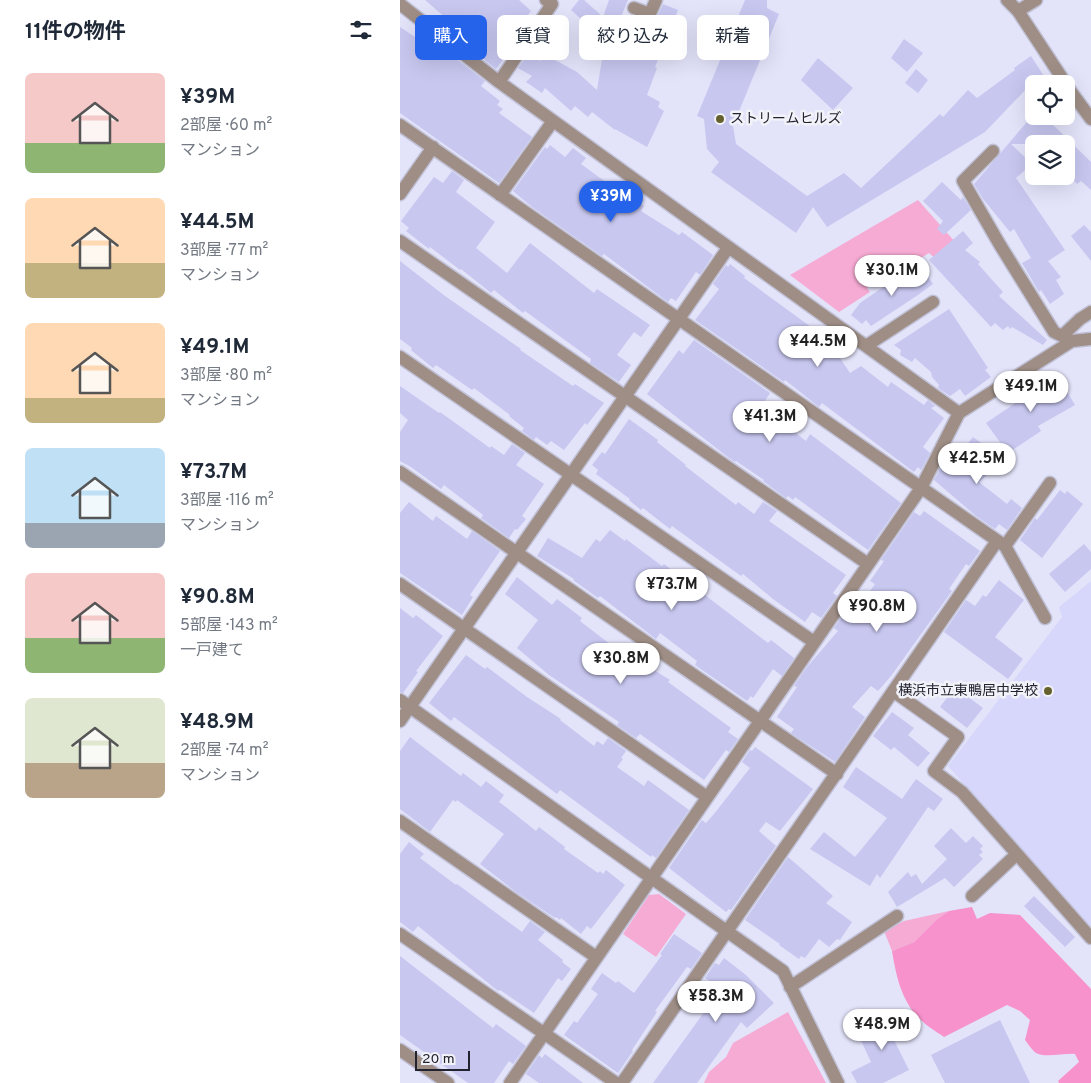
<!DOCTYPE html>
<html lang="ja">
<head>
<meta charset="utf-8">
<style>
	body { margin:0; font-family:Overpass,"Noto Sans JP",sans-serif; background:#f2f2f3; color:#1f2937; height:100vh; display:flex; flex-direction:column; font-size:19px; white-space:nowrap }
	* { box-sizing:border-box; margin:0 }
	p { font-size:16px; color:#747a83 }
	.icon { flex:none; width:28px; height:28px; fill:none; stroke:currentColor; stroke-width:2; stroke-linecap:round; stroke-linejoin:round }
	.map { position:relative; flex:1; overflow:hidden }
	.side { display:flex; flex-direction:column; background:#fff; width:400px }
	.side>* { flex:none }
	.hud { position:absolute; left:15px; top:15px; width:475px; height:45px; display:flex; gap:10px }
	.tools { position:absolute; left:625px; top:75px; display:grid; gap:10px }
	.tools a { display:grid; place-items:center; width:50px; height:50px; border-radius:8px; background:#fff; box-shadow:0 5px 20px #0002; font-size:25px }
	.scale { position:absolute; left:15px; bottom:12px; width:55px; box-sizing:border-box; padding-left:5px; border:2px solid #232330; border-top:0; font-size:14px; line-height:18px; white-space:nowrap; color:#232330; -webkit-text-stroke:4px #f2f2f9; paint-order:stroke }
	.price { position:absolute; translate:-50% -42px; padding:0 11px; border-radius:18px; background:#fff; color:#222; font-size:16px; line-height:32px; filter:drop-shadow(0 1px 2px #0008) }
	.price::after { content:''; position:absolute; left:50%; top:30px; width:15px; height:11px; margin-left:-8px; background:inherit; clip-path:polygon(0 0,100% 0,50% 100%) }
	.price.active { background:#2563eb; color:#fff }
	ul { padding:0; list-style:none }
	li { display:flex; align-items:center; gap:15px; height:125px; padding:0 25px }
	li span { display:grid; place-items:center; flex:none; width:140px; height:100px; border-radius:8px; color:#555 }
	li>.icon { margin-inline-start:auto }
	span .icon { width:60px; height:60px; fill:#fffc; stroke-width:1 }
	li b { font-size:21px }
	h2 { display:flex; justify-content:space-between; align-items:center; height:60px; padding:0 25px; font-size:21px }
	.chip { padding:0 18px; border-radius:8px; background:#fff; box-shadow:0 5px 20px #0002; font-size:18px; line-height:45px }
	.chip.active { background:#2563eb; color:#fff }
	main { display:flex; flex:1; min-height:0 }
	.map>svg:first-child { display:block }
	.built { fill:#d7d7fb }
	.green { fill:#f6abd4 }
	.forest { fill:#f792cc }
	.building { fill:#c8c7f0 }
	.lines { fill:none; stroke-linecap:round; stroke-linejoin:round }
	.minor-casing { stroke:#c0c0d6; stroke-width:15 }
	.tertiary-casing { stroke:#c0c0d6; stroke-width:15 }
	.minor { stroke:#9e8e86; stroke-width:12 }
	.tertiary { stroke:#9e8e86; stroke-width:12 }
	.poi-dot { fill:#65612e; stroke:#f2f2f9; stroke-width:2 }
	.labels { text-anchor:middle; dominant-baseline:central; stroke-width:5; stroke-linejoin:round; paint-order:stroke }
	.poi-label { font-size:14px; fill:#232330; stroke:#f2f2f9; text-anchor:start }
</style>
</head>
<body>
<main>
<section class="side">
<h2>11件の物件<svg class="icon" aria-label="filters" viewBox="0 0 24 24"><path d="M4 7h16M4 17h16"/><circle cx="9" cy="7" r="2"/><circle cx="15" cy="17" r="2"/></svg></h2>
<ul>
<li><span style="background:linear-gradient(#f6c9c9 70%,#8fb573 0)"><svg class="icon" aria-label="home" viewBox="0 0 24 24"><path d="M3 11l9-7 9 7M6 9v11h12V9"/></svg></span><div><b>¥39M</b><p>2部屋 · 60 m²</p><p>マンション</p></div></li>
<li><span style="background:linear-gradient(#ffd9b3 65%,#c2b280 0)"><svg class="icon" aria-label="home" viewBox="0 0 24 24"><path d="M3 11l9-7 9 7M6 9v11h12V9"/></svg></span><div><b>¥44.5M</b><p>3部屋 · 77 m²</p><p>マンション</p></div></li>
<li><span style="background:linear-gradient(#ffd9b3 75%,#c2b280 0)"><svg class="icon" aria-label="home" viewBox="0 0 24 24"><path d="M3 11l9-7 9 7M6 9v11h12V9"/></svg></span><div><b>¥49.1M</b><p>3部屋 · 80 m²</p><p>マンション</p></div></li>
<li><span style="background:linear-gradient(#bfe0f5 75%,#9aa5b1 0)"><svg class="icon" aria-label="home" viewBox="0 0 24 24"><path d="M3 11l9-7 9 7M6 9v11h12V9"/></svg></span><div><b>¥73.7M</b><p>3部屋 · 116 m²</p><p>マンション</p></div></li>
<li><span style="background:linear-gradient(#f6c9c9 65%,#8fb573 0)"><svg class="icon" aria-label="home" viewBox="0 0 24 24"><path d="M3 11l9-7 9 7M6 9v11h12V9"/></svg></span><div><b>¥90.8M</b><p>5部屋 · 143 m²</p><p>一戸建て</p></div></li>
<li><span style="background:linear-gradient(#dfe7d0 65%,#b9a48a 0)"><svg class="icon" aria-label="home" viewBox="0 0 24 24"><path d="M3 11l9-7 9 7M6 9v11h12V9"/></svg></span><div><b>¥48.9M</b><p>2部屋 · 74 m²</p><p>マンション</p></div></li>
</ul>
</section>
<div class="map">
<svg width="691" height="1083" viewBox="0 0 691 1083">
	<rect width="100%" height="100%" fill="#e3e3fa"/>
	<path class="built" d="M691,581V928L548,766L662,617L659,607Z"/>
	<path class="green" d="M518,200L556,243L537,260L529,253L510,265L507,262L467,288L470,292L439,312L390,275Z
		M259,894L286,914L256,957L223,934L249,895Z
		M549,911L537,919L514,942L492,951L484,931L504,921Z
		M388,1012L426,1083H304L309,1072L326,1057L333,1043Z"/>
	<path class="forest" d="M572,907L577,919L590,913L620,915L691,989V1083H659L658,1081L679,1062L675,1054C665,1053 644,1058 636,1053C632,1050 628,1044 625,1040L630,1020L620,1011L607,1005L544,1037C536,1031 526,1026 519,1018C501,1000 496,975 492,951L514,942L537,919L549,911Z"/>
	<path class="building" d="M25,0H119L131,11L110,39L116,43L96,69L57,38L62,32Z
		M179,0H184L203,17L209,0H228L218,24L234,30V38L241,42L248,37L263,4L278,10L255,67L257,68L247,95L260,102L258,107L264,111L247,147L215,129V130L192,112L188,117L175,106L171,111L145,88L142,93L126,82L132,76L118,68L129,53L140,61L146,55L177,72L197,90L205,41L171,10Z
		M345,0H367V8L379,14L333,126L336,144L407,196L444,173L461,188L540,114L543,117L568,90L577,98L615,70L614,68L631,56L649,84H631L585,132L427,227L413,207L396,233L311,172L319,162L307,149L304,119L297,116Z
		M0,27L42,55L46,51L85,81L81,86L100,101L97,105L103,109L99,113L132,137L99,183L0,113Z
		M504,39L523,53L507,72L491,58Z
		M418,58L453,88L433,110L401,80Z
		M516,69L528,80L518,93L505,83Z
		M632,116H644L691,162V190L681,181L677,184L666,172V144H611L632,164L616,178L665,250L648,261L661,277L656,280L664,294L650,304L641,290L639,292L622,263L631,258L614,229L610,232L583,199L574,184Z
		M150,145L165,157L173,148L186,158L181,164L214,188L215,187L244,206L241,211L279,235L282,232L313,255L300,275L296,272L276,301L271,298L268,302L204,254L202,256L132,207L113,191L145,147L147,149Z
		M52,171L64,180L56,192L95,222L76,248L107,273L130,243L194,293L197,289L250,325L241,337L234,332L217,355L231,365L219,382L190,363L191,359L125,311L123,313L94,290L91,293L61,269L60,270L30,247L29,249L6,231L9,228L1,221L34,177L43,183Z
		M542,182L561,200L563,197L571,210L544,235L537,229L543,221L523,201Z
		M684,225L691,232V261L671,236Z
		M563,231L573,243L565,250L580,262L578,264L603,292L599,296L647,340L643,345L612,327L610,329L608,326L603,330L595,323L591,327L529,260Z
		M0,261L45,296L121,349L120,350L173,386L175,384L204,403L187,425L185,423L164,450L151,441L147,445L136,437L134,440L122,431L124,428L109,416L110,415L74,388L72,390L36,365L33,368L11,350L12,348L0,339Z
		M330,264L345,276L344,278L444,351L438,355L450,373L461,366L488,387L491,382L524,405L528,400L535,406L531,408L544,418L523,447L530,453L521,470L518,467L514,472L422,403L419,407L385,380L384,382L295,320L319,289L313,284L326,265L328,267Z
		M521,267L533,284L518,295L471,326L466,320L462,324L451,315L460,303L492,281L491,279L507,271L511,278Z
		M549,309L588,368L585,370L591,377L565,396L560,389L550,396L538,388L539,385L532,377L531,372L515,358L512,362L500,355L501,350L494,345Z
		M294,340L370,393L363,404L374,411L372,414L406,441L410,434L501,503L468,550L395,497L393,500L388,496L386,498L363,481L364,480L336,461L335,462L329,458L247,394L279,350L283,354Z
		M656,373L675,405L638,426L641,431L608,453L586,423L639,387L637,384Z
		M0,386L39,413L40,412L90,448L91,446L104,455L112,444L125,453L116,465L144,484L122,516L126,519L117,530L115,529L109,538L81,518L83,515L44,485L41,489L11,467L0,461V432L8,420L0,413Z
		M229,419L258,440L257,442L286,465L285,466L336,505L338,502L354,514L363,502L377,511L369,521L446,575L433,593L437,596L421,618L412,612L405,622L373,599L343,574L341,576L272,526L270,529L243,508L241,510L229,500L230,499L196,474L198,470L192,465L202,452L205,454Z
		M573,437L605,460L579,482L607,504L611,499L622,508L607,530L599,524L595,529L576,516L534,480L543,463L549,468Z
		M660,490L665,494L667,491L683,504L642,558L620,540L635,518L637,520Z
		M9,502L33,521L36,516L67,539L72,531L100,551L70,595L73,597L62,615L0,573V513Z
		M524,511L580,551L569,566L566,564L549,589L552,591L491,676L478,691L471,686L452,707L465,717L435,762L391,733L394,729L377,717L397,687L394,686L407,667L438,631L434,628L450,605L457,610L475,584L470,581L484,561L481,560L514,512L520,516Z
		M210,530L225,541L226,539L262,566L264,564L368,643L371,640L394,658L382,676L373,669L353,698L351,696L347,701L295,665L297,661L260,633L256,639L200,596L198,598L173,580L174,579L137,556L148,538L182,558L196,539L200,542Z
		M684,544L691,552V569L665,592L649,574Z
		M117,577L152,605L157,599L182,618L180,621L215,648L217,645L252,672L254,670L270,680L268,682L331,728L328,732L338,739L329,752L326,750L304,780L240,734L236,738L217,725L219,722L149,675L117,648L138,620L105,594Z
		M599,580L624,600L595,637L623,659L608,679L544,632L566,600L575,606L583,595L586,597Z
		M0,608L13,618L16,615L43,636L16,671L18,672L3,693L0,692Z
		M66,655L85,669L87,667L127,697L161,719L160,720L194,746L197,741L203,745L208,738L226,751L221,758L223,759L217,767L244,786L248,780L289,810L256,858L252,855L251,857L160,790L157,794L54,717L51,721L29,703Z
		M555,687L583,708L567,728L540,707Z
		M492,712L514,728L508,735L530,753L518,767L494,747L491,750L473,736Z
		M10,737L61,776L63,773L81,787L86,781L104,795L99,802L102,804L136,831L139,827L165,847L164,849L198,873L200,871L203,874L206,870L225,885L191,929L187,926L181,934L161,918L160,920L156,917L155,918L116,892L80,864L104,834L57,800L56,802L53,800L30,832L0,809V751Z
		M355,747L413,789L380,831L366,822L359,831L376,846L331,910L329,909L326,912L269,868L302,820L306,823L314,814L350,768L342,762L350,750L352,751Z
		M456,767L502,799L516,779L543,799L534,811L528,807L480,878L477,874L470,886L410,849L424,832L455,857L487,818L443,787Z
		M551,828L566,843L573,836L583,846L580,849L583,852L579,855L583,859L554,887L545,878L497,907L488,892L508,872L511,877L516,874L522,884L547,859L534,846Z
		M9,842L24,854L20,858L56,885L57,884L122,932L130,921L145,932L138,940L163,960L162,962L171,969L162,981L158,978L134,1013L100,990L98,991L18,926L13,932L0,922V854Z
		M388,857L433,896L426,903L452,922L440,940L437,939L429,947L419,939L405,958L401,956L399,959L379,945L380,944L345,920Z
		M634,896L675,937L665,947L624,906Z
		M274,934L302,953L291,969L287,967L255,1011L257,1012L232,1050L233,1051L218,1073L164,1035L174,1021L177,1023L198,994L191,989L202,973L216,983L218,981L234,993L262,955L260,954Z
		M0,956L93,1028L96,1024L126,1046L113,1064L109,1061L94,1083H68L0,1035Z
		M324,958L346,975L374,1003L347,1028L341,1022L297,1083H253L305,1011L297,1004L313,983L305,978L315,963L319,965Z
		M501,1010L510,1027L492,1036L509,1070L483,1083H457L451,1072L471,1062L457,1032Z
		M600,1020L630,1083H545L531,1055Z
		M145,1054L183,1083H139L126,1074L139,1055L142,1058Z"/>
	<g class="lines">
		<defs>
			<path id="minor" d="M0,4L99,82L559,413
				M234,8L250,14
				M618,11L636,0
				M241,34L256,0
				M99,82L152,4L146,0
				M0,125L605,546L645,618
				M593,151L563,181L600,245L654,332L672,341
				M0,194L33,147
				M100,195L153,121
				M0,241L468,564
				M662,336L680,319L691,312
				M466,346L533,302
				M0,357L414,642
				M0,472L437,774
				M605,546L650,483
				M0,584L307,797
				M493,691L558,737L534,771L562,792L617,854L572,896
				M0,721L328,248
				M0,821L196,957
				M617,854L691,938
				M0,934L216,1083
				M390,987L497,916
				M0,1050L48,1083
				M110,1083L521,488L559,413L672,341L691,339
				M222,1083L597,541"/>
			<path id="tertiary" d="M607,0L618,11L666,84
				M666,85L691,119
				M0,700L383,971L438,1083"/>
		</defs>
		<use href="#minor" class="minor-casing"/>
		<use href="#tertiary" class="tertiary-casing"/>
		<use href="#minor" class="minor"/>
		<use href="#tertiary" class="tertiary"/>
	</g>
	<g class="poi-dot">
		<circle cx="320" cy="119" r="5"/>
		<circle cx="648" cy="691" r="5"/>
	</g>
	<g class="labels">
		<g class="poi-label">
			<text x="330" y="119">ストリームヒルズ</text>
			<text x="638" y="691" text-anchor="end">横浜市立東鴨居中学校</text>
		</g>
	</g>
</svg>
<div class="tools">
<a><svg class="icon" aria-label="locate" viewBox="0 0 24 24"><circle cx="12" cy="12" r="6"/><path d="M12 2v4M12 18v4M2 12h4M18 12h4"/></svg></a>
<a><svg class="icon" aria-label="layers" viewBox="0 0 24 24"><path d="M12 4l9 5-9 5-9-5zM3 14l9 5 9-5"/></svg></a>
</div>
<div class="scale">20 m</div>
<b class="price active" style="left:211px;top:223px">¥39M</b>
<b class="price" style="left:492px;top:297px">¥30.1M</b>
<b class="price" style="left:418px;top:368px">¥44.5M</b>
<b class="price" style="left:631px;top:413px">¥49.1M</b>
<b class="price" style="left:370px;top:443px">¥41.3M</b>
<b class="price" style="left:577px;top:485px">¥42.5M</b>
<b class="price" style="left:272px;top:611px">¥73.7M</b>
<b class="price" style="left:477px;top:633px">¥90.8M</b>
<b class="price" style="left:221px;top:685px">¥30.8M</b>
<b class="price" style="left:316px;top:1023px">¥58.3M</b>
<b class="price" style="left:482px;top:1051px">¥48.9M</b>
<div class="hud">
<a class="chip active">購入</a>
<a class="chip">賃貸</a>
<a class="chip">絞り込み</a>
<a class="chip">新着</a>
</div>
</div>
</main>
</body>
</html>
